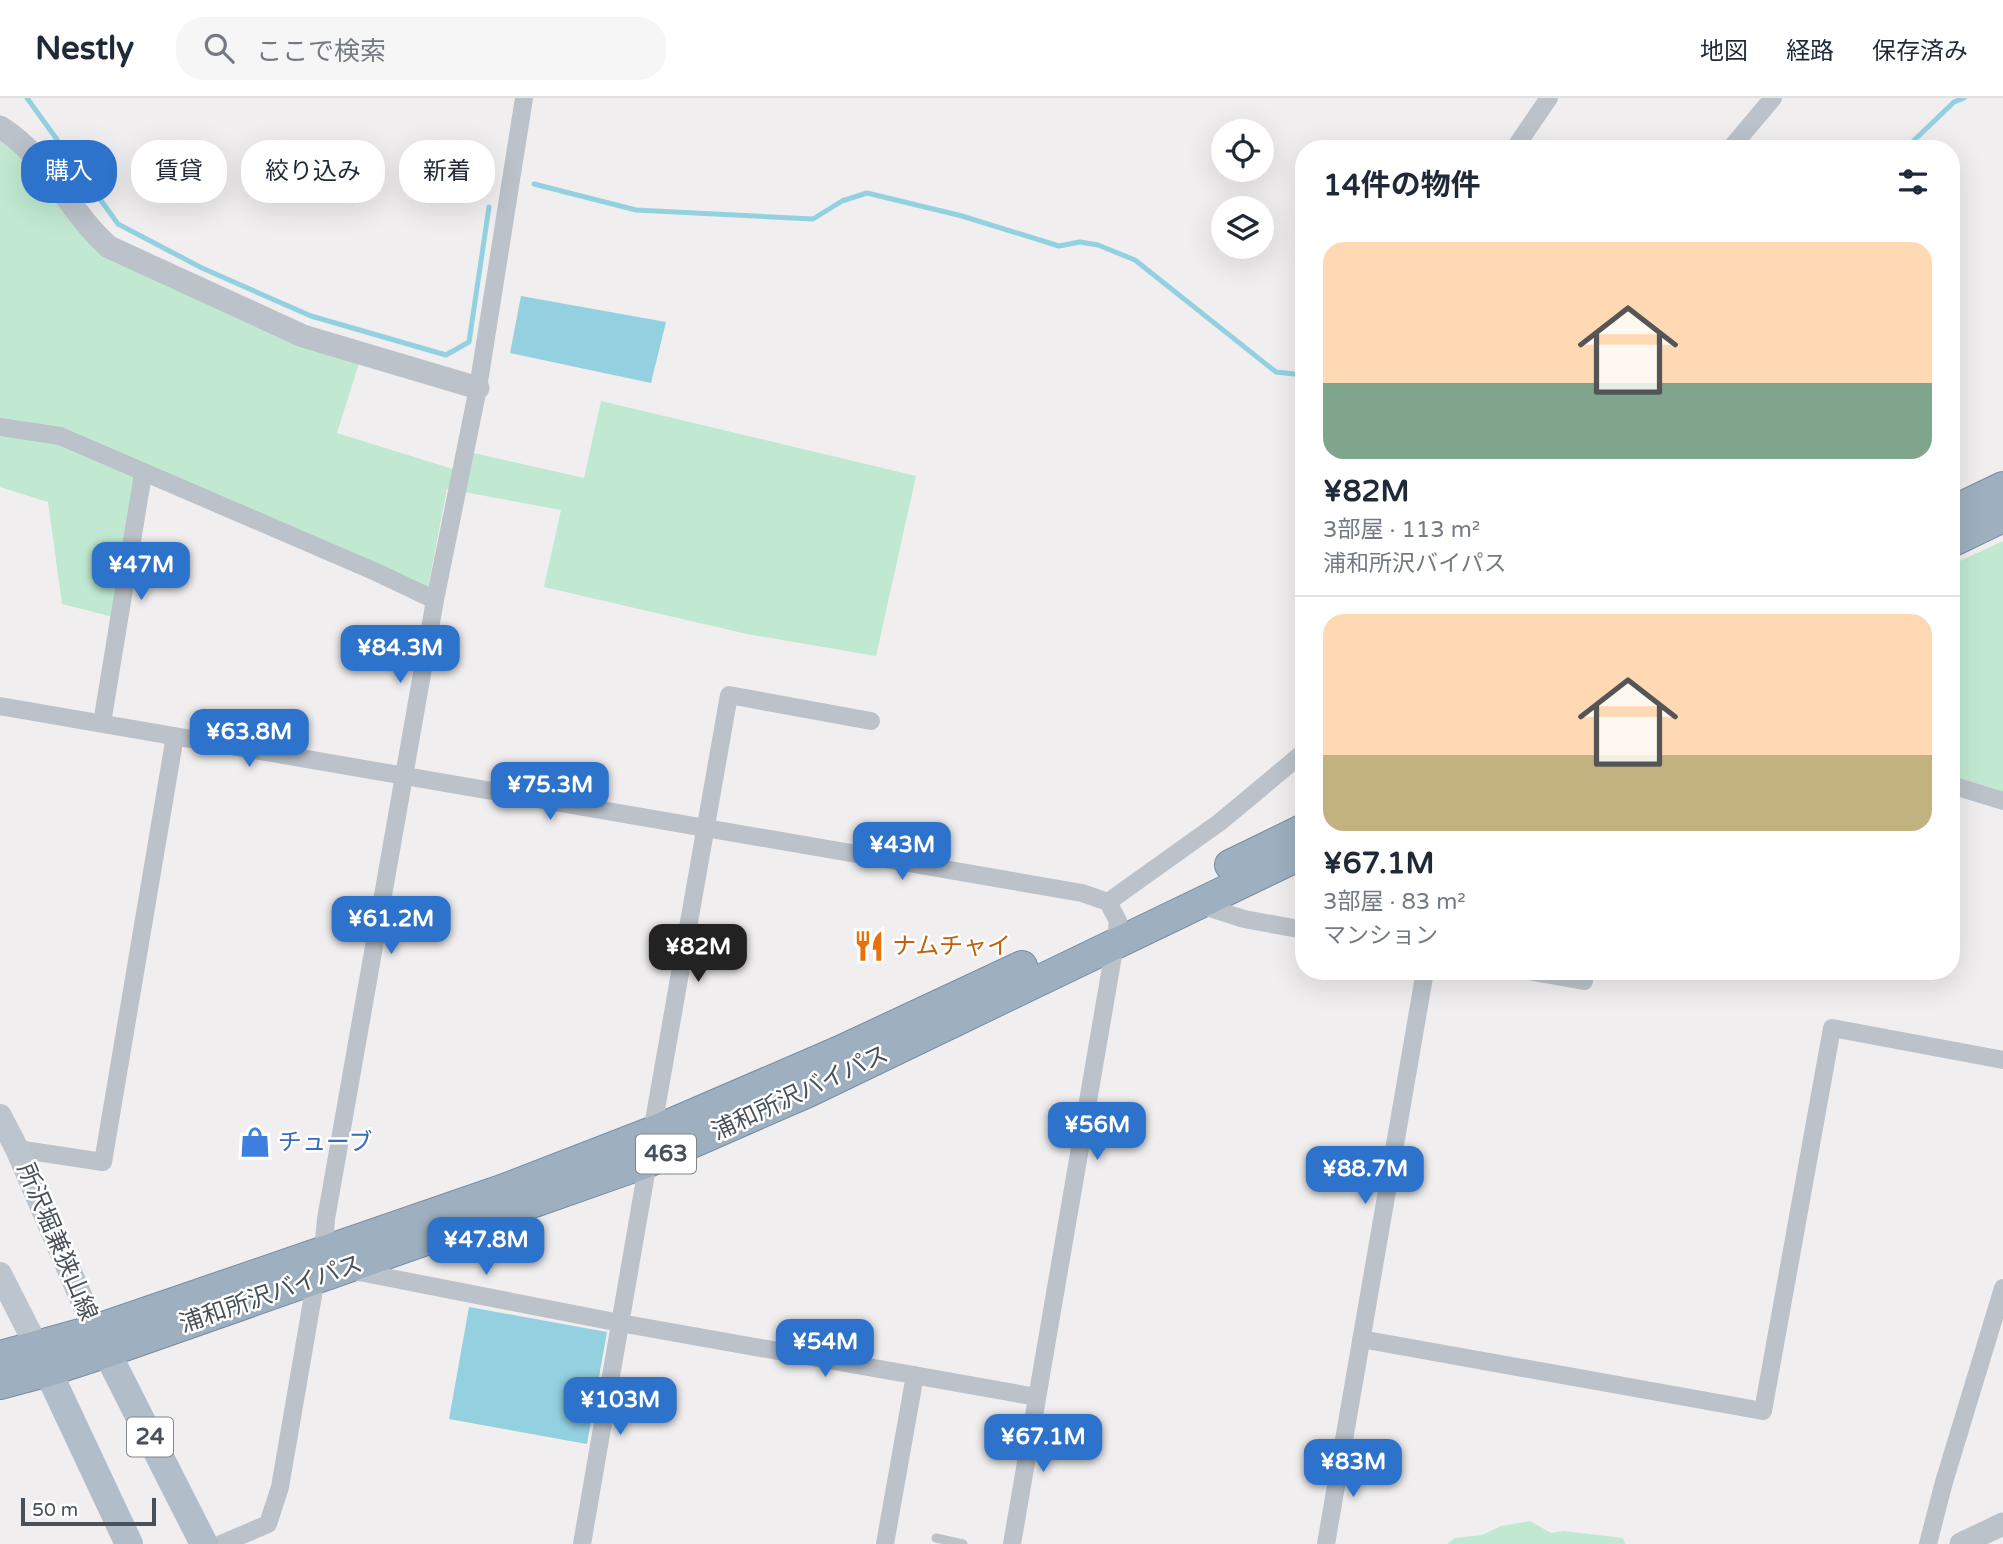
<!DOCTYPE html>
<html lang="ja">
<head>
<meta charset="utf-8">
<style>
	body { margin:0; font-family:"Varela Round","Noto Sans JP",sans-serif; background:#f6f6f7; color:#1f2937; height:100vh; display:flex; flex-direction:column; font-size:26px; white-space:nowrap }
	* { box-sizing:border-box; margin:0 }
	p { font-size:23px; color:#747a83 }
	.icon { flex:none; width:38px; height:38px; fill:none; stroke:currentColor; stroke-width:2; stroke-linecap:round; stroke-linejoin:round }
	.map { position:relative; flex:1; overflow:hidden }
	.drawer { position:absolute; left:1295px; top:42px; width:665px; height:840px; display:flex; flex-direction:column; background:#fff; border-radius:28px; box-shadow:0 7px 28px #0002 }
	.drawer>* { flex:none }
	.top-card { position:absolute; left:21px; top:42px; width:665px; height:63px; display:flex; gap:14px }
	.fabs { position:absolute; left:1211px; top:21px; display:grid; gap:14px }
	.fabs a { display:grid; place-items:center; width:63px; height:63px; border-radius:50%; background:#fff; box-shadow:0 7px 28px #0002; font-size:35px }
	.scale { position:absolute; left:21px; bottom:18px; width:135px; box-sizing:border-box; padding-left:7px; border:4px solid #485159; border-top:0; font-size:19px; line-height:24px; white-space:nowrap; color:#485159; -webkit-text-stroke:5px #fff; paint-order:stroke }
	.price { position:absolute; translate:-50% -60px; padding:0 16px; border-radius:14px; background:#2e73cb; color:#fff; font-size:23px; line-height:46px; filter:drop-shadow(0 2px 4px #0008) }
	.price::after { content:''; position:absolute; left:50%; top:42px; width:21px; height:16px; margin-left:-10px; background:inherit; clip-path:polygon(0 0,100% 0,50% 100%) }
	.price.selected { background:#222; color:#fff }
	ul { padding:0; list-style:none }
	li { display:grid; align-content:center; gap:14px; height:371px; padding:0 28px }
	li+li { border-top:2px solid #e0e1e3 }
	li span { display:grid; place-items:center; height:217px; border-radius:21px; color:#555 }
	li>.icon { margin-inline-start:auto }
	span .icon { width:126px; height:126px; fill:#fffc; stroke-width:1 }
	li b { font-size:30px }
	h2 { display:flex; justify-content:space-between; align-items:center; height:84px; padding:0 28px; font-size:30px }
	.pill { padding:0 24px; border-radius:28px; background:#fff; box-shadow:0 7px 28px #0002; font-size:24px; line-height:63px }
	.pill.selected { background:#2e73cb; color:#fff }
	header { display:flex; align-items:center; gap:42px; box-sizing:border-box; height:98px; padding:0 35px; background:#fff; border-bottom:2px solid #e0e1e3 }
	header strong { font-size:33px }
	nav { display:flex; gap:38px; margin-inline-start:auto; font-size:24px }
	.search { width:490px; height:63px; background:#f6f6f7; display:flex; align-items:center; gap:18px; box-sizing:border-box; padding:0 24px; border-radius:28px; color:#747a83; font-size:26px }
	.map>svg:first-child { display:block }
	.green { fill:#c1e9d1 }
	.water { fill:#93d1e1 }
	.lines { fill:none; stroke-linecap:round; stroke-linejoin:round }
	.stream { stroke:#93d1e1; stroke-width:5 }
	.trunk-casing { stroke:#778ca3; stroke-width:32 }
	.service { stroke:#bbc2c9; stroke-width:9 }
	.minor { stroke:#bbc2c9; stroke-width:18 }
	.tertiary { stroke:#bbc2c9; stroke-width:23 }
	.secondary { stroke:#bcc5ce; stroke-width:24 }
	.primary { stroke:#b1beca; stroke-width:28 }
	.trunk { stroke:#9eb0c0; stroke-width:30 }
	.labels { text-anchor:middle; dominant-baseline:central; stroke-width:5; stroke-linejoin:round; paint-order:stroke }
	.shield { fill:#fff; stroke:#7f858b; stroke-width:2 }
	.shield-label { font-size:23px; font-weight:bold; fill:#485159 }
	.food-label { font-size:24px; fill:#c56008; stroke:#fff; text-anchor:start }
	.street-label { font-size:24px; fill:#485159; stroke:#fff }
	.shop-label { font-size:24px; fill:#366cbe; stroke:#fff; text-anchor:start }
</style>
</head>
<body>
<header>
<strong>Nestly</strong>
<div class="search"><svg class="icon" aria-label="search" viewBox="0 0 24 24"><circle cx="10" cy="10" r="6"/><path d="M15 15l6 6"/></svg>ここで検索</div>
<nav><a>地図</a><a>経路</a><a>保存済み</a></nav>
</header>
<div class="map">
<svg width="2003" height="1446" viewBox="0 0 2003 1446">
	<rect width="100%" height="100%" fill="#f0eeee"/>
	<path class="green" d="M0,43L30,63L84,139L360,262L337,335L453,371L474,355L584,380L601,303L916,378L876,558L747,536L544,489L561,412L447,391L428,489L137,364L113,519L62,506L48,404L0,389Z
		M2003,443V695L1951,680V467Z
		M1530,1423L1551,1435L1563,1433L1623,1440L1625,1446H1447L1455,1440L1482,1437L1501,1428Z"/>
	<path class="water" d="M521,198L666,224L651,285L510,255Z
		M469,1209L607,1234L587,1346L449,1321Z"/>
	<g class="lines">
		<path class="stream" d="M27,0L118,126L202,170L311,218L446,257L469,244L489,109
			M1905,51L1954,4L1964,0
			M534,86L636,112L813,121L842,103L867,95L962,118L1059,148L1080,144L1098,147L1135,162L1276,274L1304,277"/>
		<defs>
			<path id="trunk" d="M1951,414L2003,389
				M1951,444L2003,419
				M1230,767L1304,731
				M0,1258L95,1232L502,1092L652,1034L840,953L1022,868
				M0,1286L49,1273L107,1254L648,1064L808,994L1304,755"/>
		</defs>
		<use href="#trunk" class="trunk-casing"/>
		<path class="service" d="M936,1440L963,1446"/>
		<path class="minor" d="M1514,51L1549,0
			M1730,51L1773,0
			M0,329L60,338L376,474L435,502
			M0,608L1082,795L1108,804L1118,823L1115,846L1012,1446
			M102,625L143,376
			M1951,687L2003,703
			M1108,804L1220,724L1304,654
			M1197,806L1244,821L1304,832
			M1528,873L1584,883L1585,873
			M652,1034L729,597L871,623
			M17,1051L103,1064L175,638
			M323,1154L326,1121L435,502L478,290L524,0
			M349,1172L620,1225L1037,1299
			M1361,1241L1763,1313L1832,930L2003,962
			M221,1446L268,1426L280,1389L316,1180
			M582,1446L648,1064
			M885,1446L915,1277
			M1326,1446L1425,873
			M1928,1446L1944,1384L2003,1190"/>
		<path class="tertiary" d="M0,29C49,59 67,112 109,149L303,238L478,290
			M1961,1446L2003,1426"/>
		<path class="secondary" d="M0,1018L17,1051L95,1232
			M0,1176L37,1249"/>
		<path class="primary" d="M97,1235L204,1446
			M38,1252L129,1446"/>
		<use href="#trunk" class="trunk"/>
	</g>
	<defs>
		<symbol id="restaurant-bare" viewBox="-9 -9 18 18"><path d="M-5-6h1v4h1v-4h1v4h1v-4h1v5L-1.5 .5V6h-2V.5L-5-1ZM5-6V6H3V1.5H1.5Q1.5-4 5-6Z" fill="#e8710a" stroke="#fff" stroke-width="2.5" paint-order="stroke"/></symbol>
		<symbol id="shop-bare" viewBox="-9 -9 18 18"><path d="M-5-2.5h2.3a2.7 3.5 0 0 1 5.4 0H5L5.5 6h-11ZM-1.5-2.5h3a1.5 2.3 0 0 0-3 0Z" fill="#3f7fe0" stroke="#fff" stroke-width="2.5" paint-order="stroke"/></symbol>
	</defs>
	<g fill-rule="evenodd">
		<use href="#restaurant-bare" x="847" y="826" width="44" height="44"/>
		<use href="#shop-bare" x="233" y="1022" width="44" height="44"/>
	</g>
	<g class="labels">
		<g class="shield">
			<rect x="636" y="1036.5" width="60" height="39" rx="5"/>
			<rect x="127" y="1319.5" width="46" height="39" rx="5"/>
		</g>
		<g class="shield-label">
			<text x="666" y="1056">463</text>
			<text x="150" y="1339">24</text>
		</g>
		<g class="food-label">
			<text x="892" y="848">ナムチャイ</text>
		</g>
		<g class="street-label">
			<text transform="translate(800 995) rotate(-25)">浦和所沢バイパス</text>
			<text transform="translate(57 1144) rotate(67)">所沢堀兼狭山線</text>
			<text transform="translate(271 1196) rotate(-19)">浦和所沢バイパス</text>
		</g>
		<g class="shop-label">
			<text x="278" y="1044">チューブ</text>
		</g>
	</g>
</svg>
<div class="fabs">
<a><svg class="icon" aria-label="locate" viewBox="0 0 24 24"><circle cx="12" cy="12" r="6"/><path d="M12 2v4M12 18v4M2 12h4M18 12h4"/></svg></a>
<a><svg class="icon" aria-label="layers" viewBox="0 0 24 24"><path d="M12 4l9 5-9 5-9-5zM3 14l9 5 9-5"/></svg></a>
</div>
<div class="scale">50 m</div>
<b class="price" style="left:141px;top:504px">¥47M</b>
<b class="price" style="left:400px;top:587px">¥84.3M</b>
<b class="price" style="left:249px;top:671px">¥63.8M</b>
<b class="price" style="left:550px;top:724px">¥75.3M</b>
<b class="price" style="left:902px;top:784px">¥43M</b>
<b class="price" style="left:391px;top:858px">¥61.2M</b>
<b class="price selected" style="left:698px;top:886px">¥82M</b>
<b class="price" style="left:1097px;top:1064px">¥56M</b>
<b class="price" style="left:1365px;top:1108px">¥88.7M</b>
<b class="price" style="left:486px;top:1179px">¥47.8M</b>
<b class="price" style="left:825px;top:1281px">¥54M</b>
<b class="price" style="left:620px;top:1339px">¥103M</b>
<b class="price" style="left:1043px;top:1376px">¥67.1M</b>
<b class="price" style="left:1353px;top:1401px">¥83M</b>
<div class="top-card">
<a class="pill selected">購入</a>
<a class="pill">賃貸</a>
<a class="pill">絞り込み</a>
<a class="pill">新着</a>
</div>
<section class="drawer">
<h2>14件の物件<svg class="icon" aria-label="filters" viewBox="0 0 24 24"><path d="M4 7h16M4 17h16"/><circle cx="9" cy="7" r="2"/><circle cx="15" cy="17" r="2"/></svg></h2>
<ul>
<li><span style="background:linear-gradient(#ffd9b3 65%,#7fa58c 0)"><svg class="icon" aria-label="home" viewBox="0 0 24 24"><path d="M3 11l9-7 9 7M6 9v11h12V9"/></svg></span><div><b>¥82M</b><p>3部屋 · 113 m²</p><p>浦和所沢バイパス</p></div></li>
<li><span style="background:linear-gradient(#ffd9b3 65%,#c2b280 0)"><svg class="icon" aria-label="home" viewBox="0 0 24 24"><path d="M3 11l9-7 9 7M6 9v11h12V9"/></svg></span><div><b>¥67.1M</b><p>3部屋 · 83 m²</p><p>マンション</p></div></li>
</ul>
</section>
</div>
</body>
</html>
